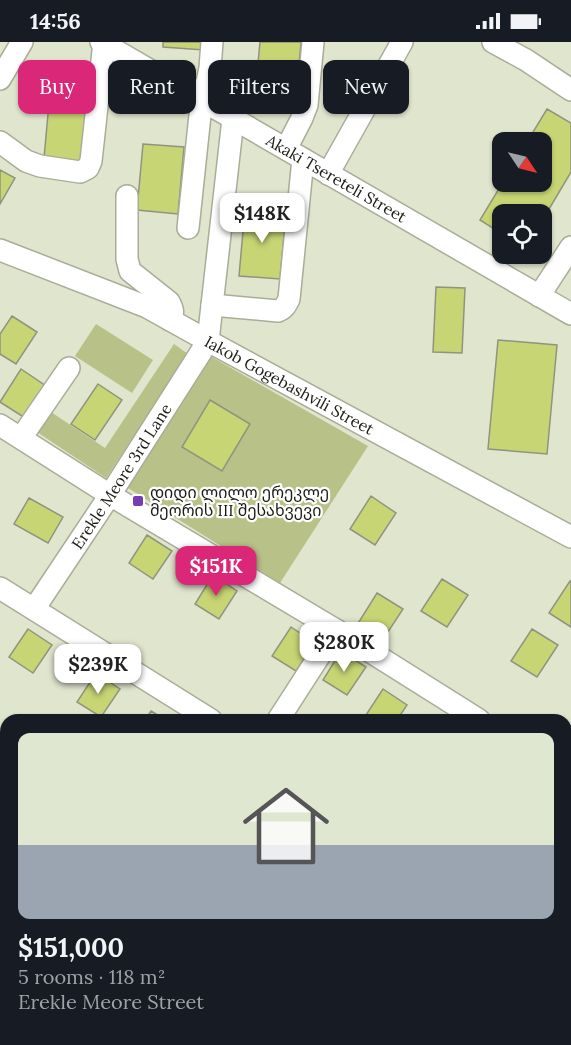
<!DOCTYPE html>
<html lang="en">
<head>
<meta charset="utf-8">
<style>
	body { margin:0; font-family:Lora,"Noto Sans Georgian",serif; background:#242831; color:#f1f3f6; height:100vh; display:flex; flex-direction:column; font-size:22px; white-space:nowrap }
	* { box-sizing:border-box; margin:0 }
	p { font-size:20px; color:#9ea1a6 }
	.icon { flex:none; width:33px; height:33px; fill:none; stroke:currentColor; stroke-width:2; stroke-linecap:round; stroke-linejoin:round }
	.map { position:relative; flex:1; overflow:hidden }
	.details { position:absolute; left:0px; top:672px; width:572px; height:332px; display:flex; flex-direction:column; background:#171b24; border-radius:18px 18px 0 0; box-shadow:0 2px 4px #0004 }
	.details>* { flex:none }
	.top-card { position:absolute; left:18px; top:18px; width:536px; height:54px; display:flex; gap:12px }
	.needle { width:39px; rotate:125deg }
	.controls { position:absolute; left:492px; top:90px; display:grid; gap:12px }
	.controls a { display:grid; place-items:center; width:60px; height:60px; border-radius:12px; background:#171b24; box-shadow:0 2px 4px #0004; font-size:30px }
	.price { position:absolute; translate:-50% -51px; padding:0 14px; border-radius:12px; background:#fff; color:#222; font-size:20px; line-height:39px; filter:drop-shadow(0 2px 3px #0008) }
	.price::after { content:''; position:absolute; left:50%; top:36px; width:18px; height:14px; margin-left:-9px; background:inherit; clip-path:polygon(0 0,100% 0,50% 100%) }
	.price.on { background:#db2777; color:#fff }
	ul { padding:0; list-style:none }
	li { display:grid; align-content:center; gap:12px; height:318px; padding:0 18px }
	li+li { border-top:2px solid #363941 }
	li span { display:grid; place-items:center; height:186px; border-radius:12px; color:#555 }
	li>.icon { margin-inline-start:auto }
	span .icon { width:108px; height:108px; fill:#fffc; stroke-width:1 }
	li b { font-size:26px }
	.chip { padding:0 21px; border-radius:12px; background:#171b24; box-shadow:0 2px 4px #0004; font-size:21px; line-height:54px }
	.chip.on { background:#db2777; color:#fff }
	.status { display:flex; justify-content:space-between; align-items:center; height:42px; padding:0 30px; background:#171b24; direction:ltr }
	.status svg { height:16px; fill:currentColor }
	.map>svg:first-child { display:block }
	.green { fill:#b8c188 }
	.building { fill:#c7d574; stroke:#90947f; stroke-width:1.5 }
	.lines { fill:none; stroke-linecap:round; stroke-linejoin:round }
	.minor-casing { stroke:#a9ad98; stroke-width:24 }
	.minor { stroke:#fff; stroke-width:21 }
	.poi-dot { fill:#763db3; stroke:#fff; stroke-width:2 }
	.labels { text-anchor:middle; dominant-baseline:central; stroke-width:4.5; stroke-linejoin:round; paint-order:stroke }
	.street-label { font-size:16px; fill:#1b1d15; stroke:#fff }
	.poi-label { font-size:16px; fill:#1b1d15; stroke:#fff; text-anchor:start }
</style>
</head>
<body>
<div class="status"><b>14:56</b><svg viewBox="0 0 49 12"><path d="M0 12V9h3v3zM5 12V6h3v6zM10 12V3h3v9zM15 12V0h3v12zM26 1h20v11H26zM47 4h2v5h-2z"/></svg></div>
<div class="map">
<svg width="571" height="1003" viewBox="0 0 571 1003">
	<rect width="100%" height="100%" fill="#e0e5ce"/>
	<path class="green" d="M96,282L153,318L132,351L75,314Z
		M174,302L188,312L106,436L34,388L48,368L105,406Z
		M210,314L368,404L280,541L128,446Z
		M5,815H6V998H19L15,1003H0V823Z"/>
	<path class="building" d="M163,0H205L204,8L163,5Z
		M260,0H301L297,46L256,42Z
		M50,50L91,53L85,120L44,116Z
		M547,67L571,81V130L542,179V172H502V192L480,178L503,140H542V100H527Z
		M143,102L184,105L178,172L137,168Z
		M0,128L15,136L0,162Z
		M245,167L286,171L280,237L239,234Z
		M436,245L465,246L462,311L433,310Z
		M12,274L37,290L16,322L0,312V292Z
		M498,298L557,303L547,412L488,407Z
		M21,327L46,344L25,376L0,360Z
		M98,342L122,358L95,398L71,382Z
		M210,358L250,382L222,429L182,405Z
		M371,454L396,471L375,503L350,487Z
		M29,456L63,475L48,501L14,482Z
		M147,493L172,509L153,537L129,521Z
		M213,533L237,549L219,577L195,562Z
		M442,537L468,553L447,585L421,569Z
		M570,539H571V585L549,571Z
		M377,551L403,567L382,599L357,583Z
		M291,585L315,601L296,629L272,614Z
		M28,587L52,603L33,631L9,615Z
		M532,587L558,603L537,635L511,619Z
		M341,609L366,625L347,653L323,638Z
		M96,631L120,647L101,675L77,660Z
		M383,647L407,663L397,678H368L364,676Z
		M151,669L166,678H145Z
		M566,757L571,760V797L570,800L566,797Z
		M6,760V800L0,796V769Z"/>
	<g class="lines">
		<defs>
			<g id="minor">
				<path id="s1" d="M101,0L571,272"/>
				<path d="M493,0L526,18L571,48"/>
				<path d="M0,37L22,0"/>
				<path d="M197,56L207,40L210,26L212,0"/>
				<path d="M0,100L26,119L40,124L80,130L88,126L91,119L104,0"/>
				<path d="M286,107L302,76L307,63L313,0"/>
				<path d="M328,132L402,0"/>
				<path d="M127,154V217L130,229L169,260C173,267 174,271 170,278"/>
				<path d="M188,186L200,73L206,61"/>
				<path id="s2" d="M0,208L147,265L208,299L571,495"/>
				<path d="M539,254L571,205"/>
				<path d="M212,263L278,269C284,267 286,263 289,257L303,117"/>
				<path d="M0,383L110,453L336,588L479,678"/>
				<path d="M21,396L69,326"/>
				<path d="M0,546L211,678"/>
				<path id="s3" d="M34,567L110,453L208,299L233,77"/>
				<path d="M278,678L336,588"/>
				<path d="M0,732L6,735"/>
				<path d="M566,732L571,736"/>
				<path d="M441,998L449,1003"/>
				<path d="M74,1003L78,998"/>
			</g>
		</defs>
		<use href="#minor" class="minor-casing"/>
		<use href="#minor" class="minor"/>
	</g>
	<rect class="poi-dot" x="132" y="453" width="12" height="12" rx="3"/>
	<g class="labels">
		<g class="street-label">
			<text stroke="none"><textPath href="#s1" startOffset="272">Akaki Tsereteli Street</textPath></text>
			<text stroke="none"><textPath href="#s2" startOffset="320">Iakob Gogebashvili Street</textPath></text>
			<text stroke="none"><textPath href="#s3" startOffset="159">Erekle Meore 3rd Lane</textPath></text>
		</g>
		<g class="poi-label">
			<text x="150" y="450">დიდი ლილო ერეკლე<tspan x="150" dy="18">მეორის III შესახვევი</tspan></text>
		</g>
	</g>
</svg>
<div class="controls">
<a><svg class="needle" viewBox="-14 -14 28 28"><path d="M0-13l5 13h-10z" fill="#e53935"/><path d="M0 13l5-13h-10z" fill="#9ea1a6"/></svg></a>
<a><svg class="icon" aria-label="locate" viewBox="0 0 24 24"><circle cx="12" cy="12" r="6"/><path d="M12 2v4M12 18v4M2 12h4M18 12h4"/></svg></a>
</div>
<b class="price" style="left:262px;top:202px">$148K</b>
<b class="price on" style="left:216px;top:555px">$151K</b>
<b class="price" style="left:344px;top:631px">$280K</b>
<b class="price" style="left:98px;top:653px">$239K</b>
<div class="top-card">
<a class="chip on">Buy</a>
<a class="chip">Rent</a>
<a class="chip">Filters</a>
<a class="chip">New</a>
</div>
<section class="details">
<ul>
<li><span style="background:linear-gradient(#dfe7d0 60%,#9aa5b1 0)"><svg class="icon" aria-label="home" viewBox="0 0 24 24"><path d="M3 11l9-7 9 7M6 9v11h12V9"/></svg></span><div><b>$151,000</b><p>5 rooms · 118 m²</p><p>Erekle Meore Street</p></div></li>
</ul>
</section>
</div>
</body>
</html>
